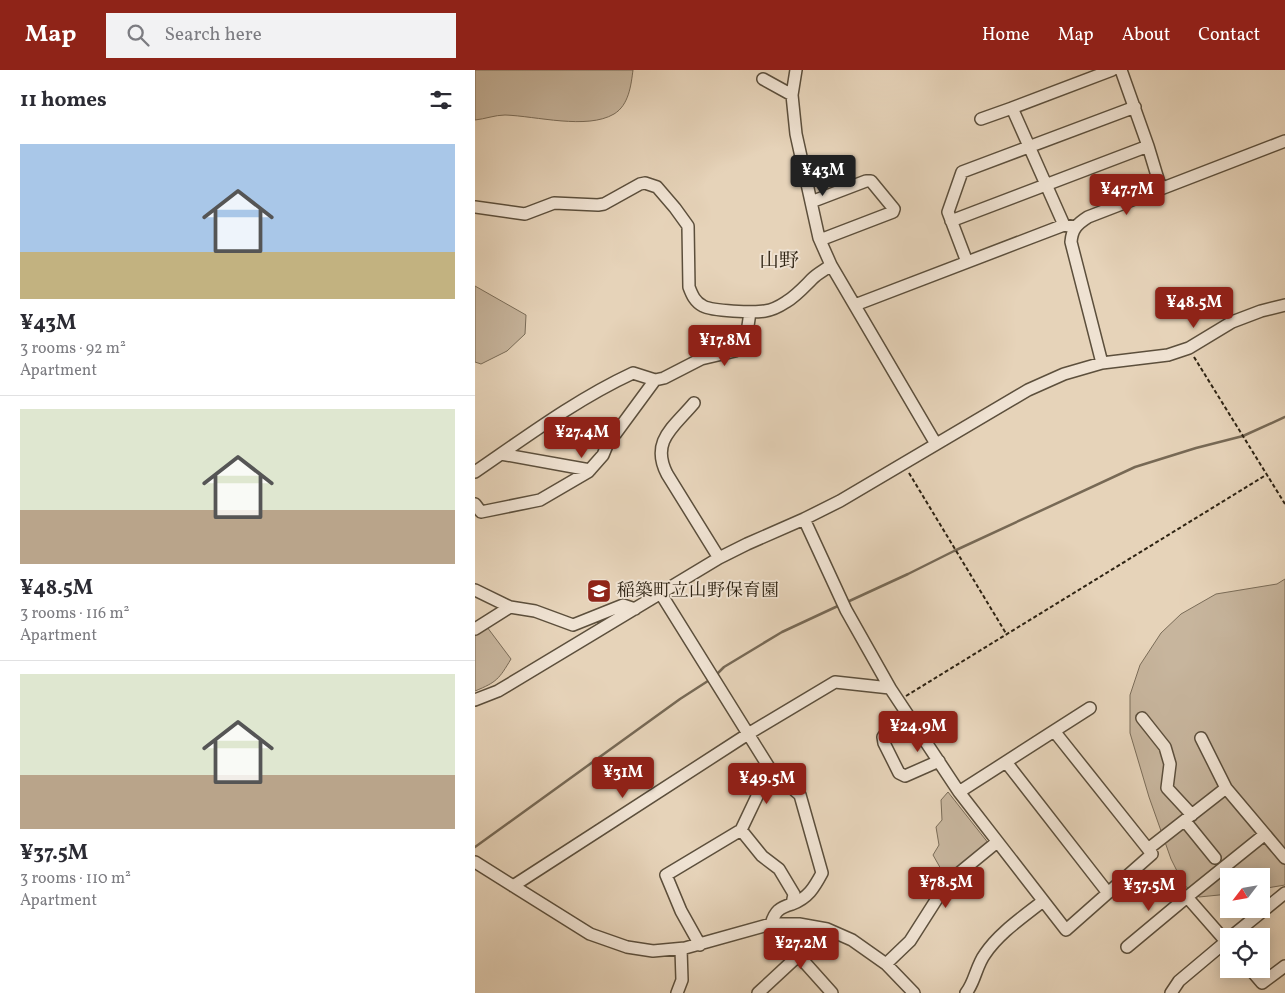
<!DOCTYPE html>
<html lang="en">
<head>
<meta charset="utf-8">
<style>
	body { margin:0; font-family:Vollkorn,"Noto Serif JP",serif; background:#f2f2f3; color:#2b2b33; height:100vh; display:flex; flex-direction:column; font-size:19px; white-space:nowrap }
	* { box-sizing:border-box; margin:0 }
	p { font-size:16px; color:#7c7c81 }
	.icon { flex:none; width:28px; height:28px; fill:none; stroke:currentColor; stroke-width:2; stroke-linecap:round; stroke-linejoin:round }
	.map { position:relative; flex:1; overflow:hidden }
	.sheet { display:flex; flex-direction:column; background:#fff; width:475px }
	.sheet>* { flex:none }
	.needle { width:32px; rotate:239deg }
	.tools { position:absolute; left:745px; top:798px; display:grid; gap:10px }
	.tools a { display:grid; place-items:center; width:50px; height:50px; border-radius:0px; background:#fff; box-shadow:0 2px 12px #0003; font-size:25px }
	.price { position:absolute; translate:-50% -42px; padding:0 11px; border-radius:5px; background:#8f2418; color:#fff; font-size:16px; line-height:32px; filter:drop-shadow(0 1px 2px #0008) }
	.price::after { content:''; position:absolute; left:50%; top:30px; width:15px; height:11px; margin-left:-8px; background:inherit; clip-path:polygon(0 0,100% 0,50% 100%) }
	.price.current { background:#222; color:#fff }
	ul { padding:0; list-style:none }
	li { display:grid; align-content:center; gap:10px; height:265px; padding:0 20px }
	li+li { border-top:1px solid #e1e1e2 }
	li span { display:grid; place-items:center; height:155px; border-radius:0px; color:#555 }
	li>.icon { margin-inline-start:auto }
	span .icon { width:90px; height:90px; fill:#fffc; stroke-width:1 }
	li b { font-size:21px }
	h2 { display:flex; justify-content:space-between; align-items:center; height:60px; padding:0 20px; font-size:21px }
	header { display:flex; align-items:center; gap:30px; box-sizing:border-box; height:70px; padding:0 25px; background:#8f2418; color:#fff }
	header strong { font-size:24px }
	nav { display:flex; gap:28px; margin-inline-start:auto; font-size:18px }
	.search { width:350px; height:45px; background:#f2f2f3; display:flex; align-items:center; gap:12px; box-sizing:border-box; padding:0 18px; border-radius:0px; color:#7c7c81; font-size:19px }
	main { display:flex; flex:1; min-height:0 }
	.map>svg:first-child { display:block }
	.green { fill:#c7b59d; stroke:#7a6c58 }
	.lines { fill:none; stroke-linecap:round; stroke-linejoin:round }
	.stream { stroke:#776955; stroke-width:2.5 }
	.minor-casing { stroke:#5c4f3c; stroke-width:14 }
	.path { stroke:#2e2313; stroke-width:2; stroke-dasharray:4 2.5; stroke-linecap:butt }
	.minor { stroke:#efe2d2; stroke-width:11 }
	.labels { text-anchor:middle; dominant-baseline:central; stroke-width:4; stroke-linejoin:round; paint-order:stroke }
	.poi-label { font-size:18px; fill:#2e2313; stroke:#efe2d2; text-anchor:start }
	.quarter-label { font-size:20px; fill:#2e2313; stroke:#efe2d2 }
</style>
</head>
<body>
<header>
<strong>Map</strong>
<div class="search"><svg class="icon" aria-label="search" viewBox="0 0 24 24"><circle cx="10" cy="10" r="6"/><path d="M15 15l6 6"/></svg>Search here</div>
<nav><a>Home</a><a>Map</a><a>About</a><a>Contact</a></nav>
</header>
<main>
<section class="sheet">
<h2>11 homes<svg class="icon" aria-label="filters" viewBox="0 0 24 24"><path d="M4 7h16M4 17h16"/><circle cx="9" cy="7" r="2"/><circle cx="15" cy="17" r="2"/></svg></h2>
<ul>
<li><span style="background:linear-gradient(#a9c7e8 70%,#c2b280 0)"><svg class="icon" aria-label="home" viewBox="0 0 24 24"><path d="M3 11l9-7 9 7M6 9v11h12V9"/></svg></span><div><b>¥43M</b><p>3 rooms · 92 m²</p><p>Apartment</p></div></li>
<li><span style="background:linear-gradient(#dfe7d0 65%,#b9a48a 0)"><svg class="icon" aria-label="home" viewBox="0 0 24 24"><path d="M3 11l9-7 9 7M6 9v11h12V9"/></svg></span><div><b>¥48.5M</b><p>3 rooms · 116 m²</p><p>Apartment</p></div></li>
<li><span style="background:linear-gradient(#dfe7d0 65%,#b9a48a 0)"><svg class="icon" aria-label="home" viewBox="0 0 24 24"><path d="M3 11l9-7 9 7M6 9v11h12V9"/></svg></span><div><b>¥37.5M</b><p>3 rooms · 110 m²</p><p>Apartment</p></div></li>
</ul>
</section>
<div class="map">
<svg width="810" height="923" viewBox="0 0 810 923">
	<rect width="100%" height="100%" fill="#e6d3b9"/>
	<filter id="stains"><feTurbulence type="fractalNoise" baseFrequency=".004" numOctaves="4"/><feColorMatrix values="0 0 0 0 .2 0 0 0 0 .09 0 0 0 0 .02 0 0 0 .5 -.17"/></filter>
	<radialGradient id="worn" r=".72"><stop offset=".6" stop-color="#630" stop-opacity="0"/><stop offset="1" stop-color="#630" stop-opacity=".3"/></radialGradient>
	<path class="green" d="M0,0H158C156,15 154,35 139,44C112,60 61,46 30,45C20,45 10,49 0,50Z
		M0,216L51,245L50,264L32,281L6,294L0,292Z
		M810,509V815L786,819V806H754V824L724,827L709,815L696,789L674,727L655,663V625L665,595L686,563L706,544L741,524L802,514Z
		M12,557L36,589C24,609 22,612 0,621V565Z
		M473,722L514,774L471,808L458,785L464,775L461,757L467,750L466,730Z"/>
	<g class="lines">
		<path class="stream" d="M370,533L433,504L479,481L660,397L721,378L768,366L810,347
			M240,606L249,597L307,562L365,535
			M0,777L205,629L236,609"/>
		<defs>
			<path id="minor" d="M321,0L317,25L321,64L344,168L356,195L461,374
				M646,0L673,76L686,119
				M288,9L317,25
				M506,49L537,38
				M336,132L391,111H396L419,139L418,142L345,170
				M0,137L50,144L79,133L123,135L129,134L165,114L170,113L182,117L200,138L213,156L214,217C217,225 220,232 228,236C237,241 279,243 290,241C297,240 305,236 311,232C321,226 329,217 337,209C343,203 350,200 356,195
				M476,151L673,76
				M589,155L537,38L637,0
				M492,192L473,142L487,102L660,37
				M380,235L589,155L600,157
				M627,293L596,172C597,159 602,154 613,147L810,71
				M219,333C199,357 175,371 192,404L244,488
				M70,354L135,368
				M26,384L115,400
				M0,402C51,367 102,329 158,303L180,310L189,308L226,289L260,281L268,276L271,270L275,242
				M0,434L6,442L65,430L113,402L128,385L135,368L141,363L180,310
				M329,449L371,540L415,618
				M0,520L35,537L60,541L98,555L148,535L160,539
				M186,524L295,699L325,725L347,803C339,818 333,828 317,834
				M0,559L35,537
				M0,630L23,621L48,606L244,488L272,474L329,449L365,431L553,320L589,304L627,293L693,285L714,278L757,252L786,241L810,235
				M667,648L690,677L695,694L692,718L717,745
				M437,651L411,663L408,667L409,673L424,703L430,706L464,691
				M579,661L615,638
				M726,668L751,718
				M531,692L633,823
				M710,751L740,788
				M266,760L295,699
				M673,779L751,718L810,788
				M0,792L115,864L152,877L178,881L210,878L296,854H324L352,859L377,870L411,894L439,923
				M38,816L273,664L360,612L415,618L484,722L591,860L677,784L579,661L484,722
				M757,866L810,823
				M225,875L206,841L191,805L266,760L287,786L304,799L319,824L317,834C304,838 300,841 296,854
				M754,875L712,827L789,765
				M652,877L712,827
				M323,885L357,923
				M411,894L435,871L472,813L522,772
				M775,899L787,913L810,896
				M202,923L207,910L206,879
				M283,923L352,859
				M491,923C500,912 501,896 510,884C524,863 548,847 568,831
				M696,923L704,911L754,869"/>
		</defs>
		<use href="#minor" class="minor-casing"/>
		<path class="path" d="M719,287L810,434
			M434,403L532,565
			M431,626L791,405"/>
		<use href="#minor" class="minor"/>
	</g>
	<defs>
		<symbol id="school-square" viewBox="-11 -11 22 22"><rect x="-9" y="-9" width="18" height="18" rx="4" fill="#8f2418" stroke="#efe2d2"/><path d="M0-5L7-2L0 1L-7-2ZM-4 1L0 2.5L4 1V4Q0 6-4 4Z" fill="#fff"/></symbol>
	</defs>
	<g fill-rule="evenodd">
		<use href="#school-square" x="110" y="507" width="28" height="28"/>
	</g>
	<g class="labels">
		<g class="poi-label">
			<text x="142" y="521">稲築町立山野保育園</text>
		</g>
		<g class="quarter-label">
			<text x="304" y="192">山野</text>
		</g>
	</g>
	<rect width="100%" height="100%" filter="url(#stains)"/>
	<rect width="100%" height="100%" fill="url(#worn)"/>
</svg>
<div class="tools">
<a><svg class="needle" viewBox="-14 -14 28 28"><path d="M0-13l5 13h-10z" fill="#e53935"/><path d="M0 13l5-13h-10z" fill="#7c7c81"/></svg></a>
<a><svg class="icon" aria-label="locate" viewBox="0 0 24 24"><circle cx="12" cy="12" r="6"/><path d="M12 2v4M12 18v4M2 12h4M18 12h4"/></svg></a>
</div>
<b class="price current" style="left:348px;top:127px">¥43M</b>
<b class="price" style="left:652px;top:146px">¥47.7M</b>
<b class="price" style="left:719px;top:259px">¥48.5M</b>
<b class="price" style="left:250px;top:297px">¥17.8M</b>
<b class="price" style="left:107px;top:389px">¥27.4M</b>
<b class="price" style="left:443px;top:683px">¥24.9M</b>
<b class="price" style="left:148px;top:729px">¥31M</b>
<b class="price" style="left:292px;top:735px">¥49.5M</b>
<b class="price" style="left:471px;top:839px">¥78.5M</b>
<b class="price" style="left:674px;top:842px">¥37.5M</b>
<b class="price" style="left:326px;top:900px">¥27.2M</b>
</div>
</main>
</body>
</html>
